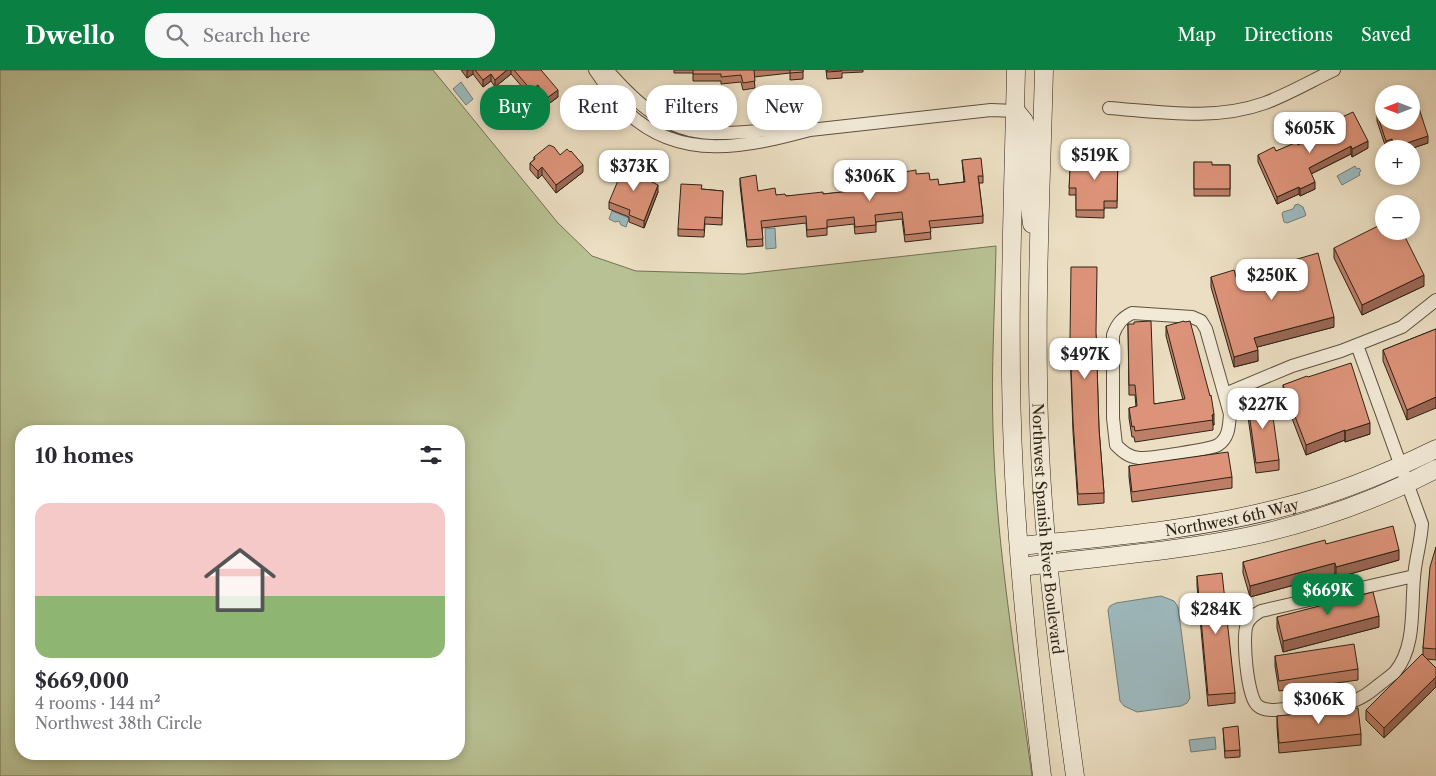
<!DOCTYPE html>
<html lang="en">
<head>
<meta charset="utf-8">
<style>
	body { margin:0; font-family:"Libre Caslon Text",serif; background:#f7f7f7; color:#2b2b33; height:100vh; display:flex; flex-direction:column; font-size:19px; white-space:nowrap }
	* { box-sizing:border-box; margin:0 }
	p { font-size:16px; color:#7c7c81 }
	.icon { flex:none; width:28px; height:28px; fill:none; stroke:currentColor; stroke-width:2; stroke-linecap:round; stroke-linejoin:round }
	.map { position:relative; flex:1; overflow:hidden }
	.details { position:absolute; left:15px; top:355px; width:450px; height:335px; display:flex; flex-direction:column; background:#fff; border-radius:20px; box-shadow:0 2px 8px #0003 }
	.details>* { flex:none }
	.guide { position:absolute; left:480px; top:15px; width:475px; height:45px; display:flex; gap:10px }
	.needle { width:32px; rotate:270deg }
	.fabs { position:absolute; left:1375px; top:15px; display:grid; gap:10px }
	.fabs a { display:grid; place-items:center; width:45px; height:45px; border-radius:50%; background:#fff; box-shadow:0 2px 8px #0003; font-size:25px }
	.price { position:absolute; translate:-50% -42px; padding:0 11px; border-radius:10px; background:#fff; color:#222; font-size:16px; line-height:32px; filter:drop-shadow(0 1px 2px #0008) }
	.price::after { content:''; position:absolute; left:50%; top:30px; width:15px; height:11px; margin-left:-8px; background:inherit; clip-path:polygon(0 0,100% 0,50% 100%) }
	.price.selected { background:#0b8043; color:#fff }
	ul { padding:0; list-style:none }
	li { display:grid; align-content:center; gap:10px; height:265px; padding:0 20px }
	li+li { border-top:1px solid #e1e1e2 }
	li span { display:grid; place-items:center; height:155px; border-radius:15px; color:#555 }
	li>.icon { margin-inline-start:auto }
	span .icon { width:90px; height:90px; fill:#fffc; stroke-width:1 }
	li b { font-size:21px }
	h2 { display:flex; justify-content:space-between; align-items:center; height:60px; padding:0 20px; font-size:21px }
	.chip { padding:0 18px; border-radius:20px; background:#fff; box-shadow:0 2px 8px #0003; font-size:18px; line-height:45px }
	.chip.selected { background:#0b8043; color:#fff }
	header { display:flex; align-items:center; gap:30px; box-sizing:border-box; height:70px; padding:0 25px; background:#0b8043; color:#fff }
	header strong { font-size:24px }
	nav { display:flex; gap:28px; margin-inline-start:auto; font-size:18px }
	.search { width:350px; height:45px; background:#f7f7f7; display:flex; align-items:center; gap:12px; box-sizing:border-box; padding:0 18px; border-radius:20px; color:#7c7c81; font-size:19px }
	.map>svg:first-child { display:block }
	.green { fill:#b8c193; stroke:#747254; fill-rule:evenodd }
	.water { fill:#9db9be; stroke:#717d7a }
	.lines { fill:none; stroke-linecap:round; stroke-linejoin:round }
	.street-casing { stroke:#5e5240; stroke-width:14 }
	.secondary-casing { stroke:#2f2315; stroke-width:19 }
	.street { stroke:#f2ead7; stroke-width:12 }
	.secondary { stroke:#f2ead7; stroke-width:18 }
	.wall { fill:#bd7e68; stroke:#2f2315 }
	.shaded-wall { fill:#9a6755; stroke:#2f2315 }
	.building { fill:#dc9379; stroke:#2f2315 }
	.labels { text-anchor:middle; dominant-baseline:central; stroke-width:4; stroke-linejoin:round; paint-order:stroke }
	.street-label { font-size:15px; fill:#2f2315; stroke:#f2ead7 }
</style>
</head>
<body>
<header>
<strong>Dwello</strong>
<div class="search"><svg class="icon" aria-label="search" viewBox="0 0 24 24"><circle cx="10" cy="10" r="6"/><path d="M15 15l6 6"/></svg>Search here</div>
<nav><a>Map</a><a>Directions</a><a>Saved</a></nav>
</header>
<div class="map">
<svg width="1436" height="706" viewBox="0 0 1436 706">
	<rect width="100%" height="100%" fill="#ebdec2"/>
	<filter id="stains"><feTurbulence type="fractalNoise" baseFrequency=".004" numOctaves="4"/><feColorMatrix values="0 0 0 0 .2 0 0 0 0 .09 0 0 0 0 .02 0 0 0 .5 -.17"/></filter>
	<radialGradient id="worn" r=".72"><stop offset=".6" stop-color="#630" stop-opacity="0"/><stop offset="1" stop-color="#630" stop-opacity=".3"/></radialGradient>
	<path class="green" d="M0,0H433L558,153L592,186L636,201L744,204L996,176C995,237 991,298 993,359C996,475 1016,591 1032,706H0ZM21,361H459V684H21Z"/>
	<path class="water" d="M461,12L473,29L466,35L453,19Z
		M1355,96L1357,99L1359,98L1361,101L1359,103L1360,105L1342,115L1337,106Z
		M1298,134L1303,137L1306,145L1305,146L1287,153L1284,152L1282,144L1283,142L1293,139L1295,135Z
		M612,141L629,148L626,157L621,155L619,151L615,152L609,149Z
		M775,158L776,178L766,179L765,159Z
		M1161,526L1174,531L1178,537L1190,628L1187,633L1181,636L1137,642L1124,636L1120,631L1108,540L1110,536L1116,533Z
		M1215,667L1216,679L1191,682L1189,670Z"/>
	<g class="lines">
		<defs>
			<path id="street" d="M595,0C605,14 615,31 628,43C681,92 747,77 810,60L991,40L1016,41
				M607,0C635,32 666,62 712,63C739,64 765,59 792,60
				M1109,38C1161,42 1215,51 1265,33C1289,24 1311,11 1334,0
				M1132,243L1192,247L1201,251L1206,259L1230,344C1229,356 1229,368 1218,375C1212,379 1148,389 1139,388C1129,387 1123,382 1116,375L1113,348V265C1117,254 1122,248 1132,243Z
				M1357,275L1422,454C1421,473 1415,490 1414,508C1411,538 1416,577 1395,602C1391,606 1385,610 1380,614C1370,622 1363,628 1351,632L1275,640C1269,640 1262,640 1257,635C1247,625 1242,567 1247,554C1250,548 1255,544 1261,541L1414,506
				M1225,324L1292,296L1341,281L1402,257L1436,230"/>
			<g id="secondary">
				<path d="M1016,0C1013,135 1007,270 1014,405C1019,505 1030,606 1042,706"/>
				<path id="s1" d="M1044,0C1041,117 1035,235 1039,352C1042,471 1059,589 1075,706"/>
				<path d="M1016,41L1024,51L1028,61L1029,130L1032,154"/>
				<path id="s2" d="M1019,476C1107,467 1198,460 1284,437C1337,424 1387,403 1436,379"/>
				<path d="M1021,497C1097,487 1175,482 1250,466C1315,452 1377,430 1436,399"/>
			</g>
		</defs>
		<use href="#street" class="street-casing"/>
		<use href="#secondary" class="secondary-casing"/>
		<use href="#street" class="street"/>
		<use href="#secondary" class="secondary"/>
	</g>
	<path class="wall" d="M461,0H541L558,27L547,35L538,22L531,27L511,4L495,17L491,11L483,17L473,4L467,8Z
		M674,0H803V9L790,10V3L754,7L755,18L743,20L741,12L721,14V11H693V3H674Z
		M826,0H863V2L842,3V8L827,9Z
		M1377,44L1428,73L1410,79H1393L1392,76L1386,78L1377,51Z
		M1340,48L1368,78L1352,87L1351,84L1311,104L1315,119L1300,126L1299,124L1277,134L1258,92V85L1276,81L1298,75L1322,63L1321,62V54Z
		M1118,83L1117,138H1104V148L1076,147V125H1069L1070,100H1075L1098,86Z
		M560,85L583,102L556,123L542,105L538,109L530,100V93L534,90V87Z
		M962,90L983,106V113H979L983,146V153L930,158L931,169L905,172L902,149L876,152V162L855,164L854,154L827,157V165L807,167L806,153L762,158L763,176L747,177L740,115V108L758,121L776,125L786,126L823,124L852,121V115L898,109V103L916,104L930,110L939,115L964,112Z
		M1194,92L1212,95H1230V126H1194Z
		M651,112L658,122L644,158L629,152V147L609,139V132Z
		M702,119L723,121L722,155L705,154L704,167L678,166V159Z
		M1334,178L1424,216L1362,245L1334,188Z
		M1211,207H1236L1334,257L1257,277L1258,291L1234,297L1211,217Z
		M1128,254L1154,334L1183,330L1166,266V256L1210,326L1214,355H1213V360L1135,372L1134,367H1132L1129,348V338L1136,337L1135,325H1129Z
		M1436,259L1407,350L1383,291V280Z
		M1096,265L1099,359L1104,423V433L1078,435L1073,362L1070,280Z
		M1308,307L1370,364L1345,372V370L1306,385L1283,325V315Z
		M1247,329L1279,390V400L1256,403L1247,340Z
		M1129,396L1232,407V418L1132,432L1129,407Z
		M1326,474L1399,490L1336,508L1335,504L1250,527L1243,503V492Z
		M1436,477V590L1427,589L1436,598V617L1384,668L1366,650V640L1423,585V578Z
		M1197,506L1235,623V633L1208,636L1197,516Z
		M1277,547L1379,557L1283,582L1277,558Z
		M1275,586L1358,599V610L1279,621L1275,596Z
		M1277,646L1361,664V675L1279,683L1277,657Z
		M1223,658L1240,680V687L1225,688Z"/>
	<path class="shaded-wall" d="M469,0H473V4L467,8V1Z
		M507,0H511V4L495,17V10Z
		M491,4V11L483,17V10Z
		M538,15V22L531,27V20Z
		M558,20V27L547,35V28Z
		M1428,66V73L1410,79H1395V77Z
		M1392,69V76L1386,78V71Z
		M1368,71V78L1352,87V79Z
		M1351,76V84L1309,105V98Z
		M583,95V102L556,123V115Z
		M542,97V105L538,109V101Z
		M1315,112V119L1300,126V119Z
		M658,115V122L644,158V151Z
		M1299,117V124L1277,134V127Z
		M1424,205V216L1362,245V235Z
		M1334,247V257L1254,278V268Z
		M1258,280V291L1234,297V287Z
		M1436,327V338L1407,350V340Z
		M1214,344V355H1213L1212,345Z
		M1370,353V364L1345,372V361Z
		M1345,360V370L1306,385V375Z
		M1399,480V490L1336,508V497Z
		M1335,493V504L1250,527V516Z
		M1379,546V557L1283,582V571Z
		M1436,607V617L1384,668V658Z"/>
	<path class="building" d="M475,0H507L495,10L491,4L483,10Z
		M514,0H541L558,20L547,28L538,15L531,20Z
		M693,0H755H754L755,11L743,13L741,5L721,7V4H693Z
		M790,0H803V2L790,3Z
		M827,0H842V1L827,2Z
		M1415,26L1428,66L1395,77L1392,69L1386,71L1377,44L1384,42V51H1411V27Z
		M1353,42L1368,71L1352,79L1351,76L1309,98L1315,112L1300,119L1299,117L1277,127L1258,85L1274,77L1276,81L1297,72L1298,75L1325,61L1321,54L1339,46L1340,48Z
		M549,75L554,77L560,85L567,79L570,82L571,81L583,95L556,115L542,97L538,101L530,93L535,89L534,87Z
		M1098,83H1118L1117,131H1104V140H1076V118H1069L1070,100H1075L1076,86H1098Z
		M981,88L983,106H978L983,146L929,151L931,162L905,165L902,142L875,145L876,155L855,157L854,147L827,150V158L807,160L806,146L761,151L763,169L747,170L740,108L756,105L758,121L775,118L776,125L785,124L786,126L823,122V124L852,121V115L898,109V103L916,100V104L929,103L930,110L938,109L939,115L965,112L962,90Z
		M1194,92H1212V95H1230V119H1194Z
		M625,94L652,104L650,111L658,115L644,151L629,145L630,140L609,132Z
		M681,114L702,115L701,119L723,121L722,148L705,147L704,160L678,159Z
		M1384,153V161H1402L1424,205L1362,235L1334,178Z
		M1318,183L1334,247L1254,268L1258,280L1234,287L1211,207L1234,200L1236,207Z
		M1071,197H1097L1096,261L1099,359L1104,423L1078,424L1073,351L1070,269Z
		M1151,251L1154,334L1185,329L1166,256L1184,251L1185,252L1190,251L1210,326L1211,325L1214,344L1212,345L1213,350L1135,361L1134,356L1132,357L1129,338L1137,336L1135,315H1129L1128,254H1134V252Z
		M1436,259V327L1407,340L1383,280Z
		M1351,293L1370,353L1345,361V360L1306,375L1283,315L1307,306L1308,307Z
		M1270,326L1279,390L1256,393L1247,329Z
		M1228,382L1232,407L1132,422L1129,396Z
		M1393,456L1399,480L1336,497L1335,493L1250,516L1243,492L1325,470L1326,474Z
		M1436,477V579L1423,578L1430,497Z
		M1222,503L1235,623L1208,625L1197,506Z
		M1373,522L1379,546L1283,571L1277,547Z
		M1354,574L1358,599L1279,611L1275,586Z
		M1422,584L1436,598V607L1384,658L1366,640Z
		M1358,638L1361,664L1279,673L1277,646Z
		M1238,656L1240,680L1225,681L1223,658Z"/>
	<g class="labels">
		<g class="street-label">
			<text stroke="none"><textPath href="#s2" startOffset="215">Northwest 6th Way</textPath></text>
			<text stroke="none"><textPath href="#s1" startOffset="459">Northwest Spanish River Boulevard</textPath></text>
		</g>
	</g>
	<rect width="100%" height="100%" filter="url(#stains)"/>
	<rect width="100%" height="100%" fill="url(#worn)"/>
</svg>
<div class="fabs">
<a><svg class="needle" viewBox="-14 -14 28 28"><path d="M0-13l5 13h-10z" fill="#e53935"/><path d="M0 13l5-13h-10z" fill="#7c7c81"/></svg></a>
<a>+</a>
<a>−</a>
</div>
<b class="price" style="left:1310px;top:84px">$605K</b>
<b class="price" style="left:1095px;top:111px">$519K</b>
<b class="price" style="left:634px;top:122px">$373K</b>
<b class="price" style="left:870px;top:132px">$306K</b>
<b class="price" style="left:1272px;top:231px">$250K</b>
<b class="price" style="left:1085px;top:310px">$497K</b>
<b class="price" style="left:1263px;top:360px">$227K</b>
<b class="price selected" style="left:1328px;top:546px">$669K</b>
<b class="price" style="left:1216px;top:565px">$284K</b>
<b class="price" style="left:1319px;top:655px">$306K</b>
<div class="guide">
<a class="chip selected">Buy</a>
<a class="chip">Rent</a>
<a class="chip">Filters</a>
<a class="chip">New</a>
</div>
<section class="details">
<h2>10 homes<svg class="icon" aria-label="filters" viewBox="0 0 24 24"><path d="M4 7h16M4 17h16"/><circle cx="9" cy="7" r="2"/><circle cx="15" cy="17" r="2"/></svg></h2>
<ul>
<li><span style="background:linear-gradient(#f6c9c9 60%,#8fb573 0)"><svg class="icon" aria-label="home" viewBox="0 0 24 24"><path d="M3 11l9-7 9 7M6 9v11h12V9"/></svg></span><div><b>$669,000</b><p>4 rooms · 144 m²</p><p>Northwest 38th Circle</p></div></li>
</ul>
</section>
</div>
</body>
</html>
